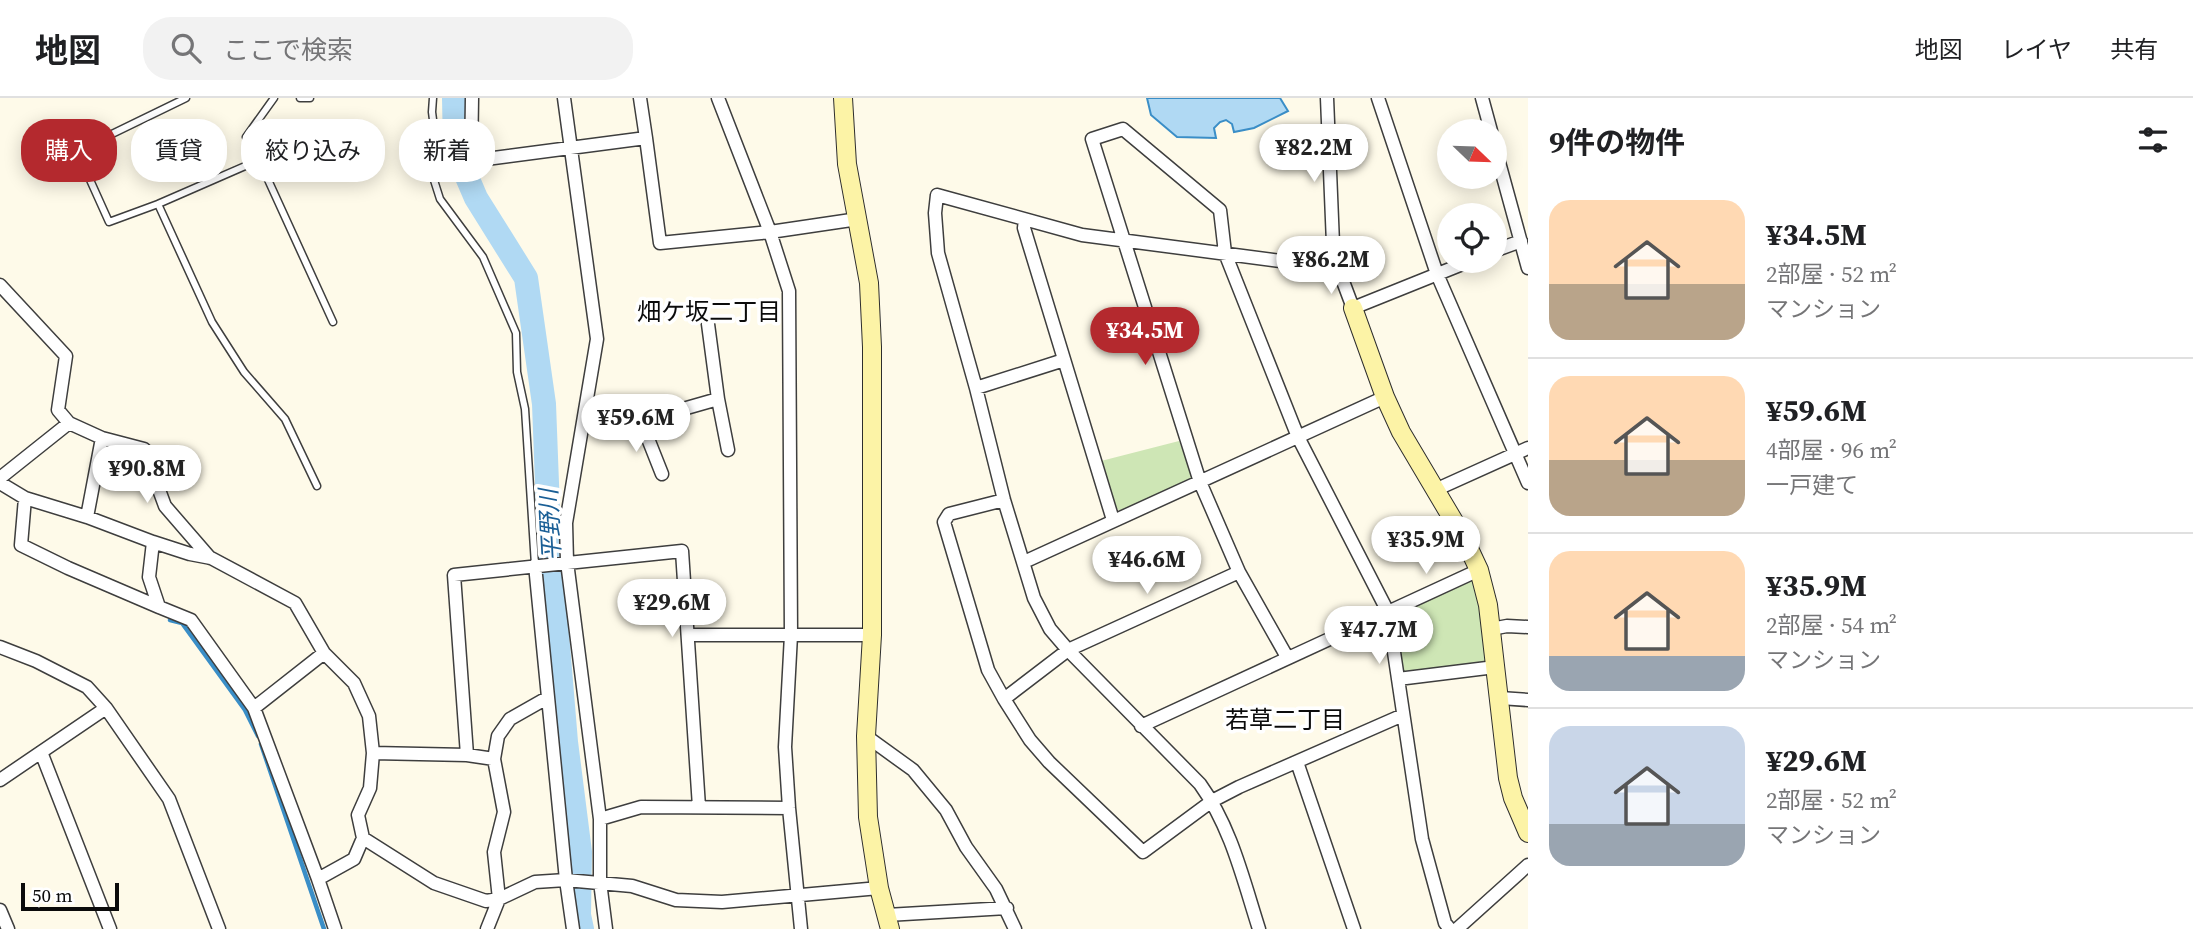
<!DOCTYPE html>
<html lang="ja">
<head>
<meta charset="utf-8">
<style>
	body { margin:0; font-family:"Source Serif 4","Noto Sans JP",serif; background:#f2f2f2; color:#202124; height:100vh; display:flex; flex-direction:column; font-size:26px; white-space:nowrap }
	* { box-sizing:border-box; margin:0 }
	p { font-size:23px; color:#757577 }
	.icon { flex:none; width:38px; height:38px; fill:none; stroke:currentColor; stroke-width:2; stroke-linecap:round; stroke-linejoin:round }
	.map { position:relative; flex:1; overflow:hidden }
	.drawer { display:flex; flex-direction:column; background:#fff; width:665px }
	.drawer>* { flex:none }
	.banner { position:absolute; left:21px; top:21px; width:665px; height:63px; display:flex; gap:14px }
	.needle { width:46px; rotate:113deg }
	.tools { position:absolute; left:1437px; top:21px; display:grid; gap:14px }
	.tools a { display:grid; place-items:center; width:70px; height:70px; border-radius:50%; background:#fff; box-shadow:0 4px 18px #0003; font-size:35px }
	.scale { position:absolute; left:21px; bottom:18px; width:98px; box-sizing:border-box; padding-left:7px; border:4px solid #0b0b0b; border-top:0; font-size:19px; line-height:24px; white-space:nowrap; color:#0b0b0b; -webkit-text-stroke:5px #fff; paint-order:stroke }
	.price { position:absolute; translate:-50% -60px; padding:0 16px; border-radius:24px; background:#fff; color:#222; font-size:23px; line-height:46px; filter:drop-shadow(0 2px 4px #0008) }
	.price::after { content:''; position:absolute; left:50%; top:42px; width:21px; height:16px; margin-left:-10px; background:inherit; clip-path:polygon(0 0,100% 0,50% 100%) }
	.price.selected { background:#b4292e; color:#fff }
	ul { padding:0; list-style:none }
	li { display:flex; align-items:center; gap:21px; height:175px; padding:0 21px }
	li+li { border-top:2px solid #e0e0e0 }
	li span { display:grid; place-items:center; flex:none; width:196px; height:140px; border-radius:21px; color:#555 }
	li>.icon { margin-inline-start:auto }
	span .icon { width:84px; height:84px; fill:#fffc; stroke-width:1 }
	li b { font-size:30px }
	h2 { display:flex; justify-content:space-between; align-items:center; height:84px; padding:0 21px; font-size:30px }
	.pill { padding:0 24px; border-radius:28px; background:#fff; box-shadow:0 4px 18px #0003; font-size:24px; line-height:63px }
	.pill.selected { background:#b4292e; color:#fff }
	header { display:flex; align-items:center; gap:42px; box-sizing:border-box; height:98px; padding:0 35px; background:#fff; border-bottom:2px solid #e0e0e0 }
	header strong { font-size:33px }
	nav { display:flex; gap:38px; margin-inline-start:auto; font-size:24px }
	.search { width:490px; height:63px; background:#f2f2f2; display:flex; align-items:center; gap:18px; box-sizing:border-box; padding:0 24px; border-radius:28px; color:#757577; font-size:26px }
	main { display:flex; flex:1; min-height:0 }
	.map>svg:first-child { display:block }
	.green { fill:#cee6b5 }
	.water { fill:#b0d9f3; stroke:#3a8ec7; stroke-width:2 }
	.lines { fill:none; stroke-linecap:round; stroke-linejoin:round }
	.stream { stroke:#3a8ec7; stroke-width:4.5 }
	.river { stroke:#b0d9f3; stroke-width:24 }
	.lane-casing { stroke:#3e3e3e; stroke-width:9 }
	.street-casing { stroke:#3e3e3e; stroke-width:15 }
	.secondary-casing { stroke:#2d2d2d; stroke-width:20 }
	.lane { stroke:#fff; stroke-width:6 }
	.street { stroke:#fff; stroke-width:12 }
	.secondary { stroke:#fcf3a6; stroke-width:18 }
	.labels { text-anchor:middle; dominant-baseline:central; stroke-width:7; stroke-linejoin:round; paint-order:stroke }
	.neighbourhood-label { font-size:24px; fill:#0b0b0b; stroke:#fff }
	.water-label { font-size:24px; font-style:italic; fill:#1a5f96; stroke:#fff }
</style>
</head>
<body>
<header>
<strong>地図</strong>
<div class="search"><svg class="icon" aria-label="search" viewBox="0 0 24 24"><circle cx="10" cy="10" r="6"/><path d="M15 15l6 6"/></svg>ここで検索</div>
<nav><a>地図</a><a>レイヤ</a><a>共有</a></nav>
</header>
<main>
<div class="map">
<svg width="1528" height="831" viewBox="0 0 1528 831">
	<rect width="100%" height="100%" fill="#fefae9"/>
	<path class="green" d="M1179,343L1193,378V382L1120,413L1116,410L1101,363Z
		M1473,480L1476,483L1489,565L1405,574L1401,572L1393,520L1398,514Z"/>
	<path class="water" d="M1147,0H1280L1288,13L1254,30L1234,34L1232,26L1226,22L1220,24L1214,30L1216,40L1177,39L1151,17Z"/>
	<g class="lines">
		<path class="stream" d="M170,522L182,525L245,612L258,638
			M261,646L324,831"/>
		<path class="river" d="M454,0L455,51L476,100L526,180L544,306L549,438L566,644L580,754L579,817L582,831"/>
		<defs>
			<path id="lane" d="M186,0L77,53L109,124L158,106L259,62
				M274,0L246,39L259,62L333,224
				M300,0H310
				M433,0L432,14L436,45L433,79L440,101L483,159L516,235L517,274L525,311L535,467
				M158,106L212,224L244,274L285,321L317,388"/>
			<path id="street" d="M472,0L471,63L646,40L640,0
				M564,0L597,241L566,425L567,464L600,721V784L606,831
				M718,0L770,134L789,193L791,537L785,649L789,710L801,831
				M1327,0L1334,170L1341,178L1353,210L1470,163
				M1378,0L1437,176L1528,385
				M1482,0L1491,33
				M646,40L660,145L770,134L858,121
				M1494,46L1528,170
				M1025,122L1024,130L1113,422
				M1494,153L1521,143
				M0,187L66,258L58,312L69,325L102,340L87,419L153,444L190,456L211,460L295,505L324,555L354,585L369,618L373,655L370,690L358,717L363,740L434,785L486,803L499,801L535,784L566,782L632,788L676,802L722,804L879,790
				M708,226L718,301L728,352
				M976,290L1064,262
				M585,313H597L615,334L641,323L718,301
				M641,323L662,376
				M102,340L144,351L153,360L158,389L165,408L210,460
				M0,380L69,325
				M0,385L25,400L87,419
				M1435,392L1528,350
				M25,400L21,447L68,470L159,509
				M1004,402L949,416L944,424L988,572L1004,601L1030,642L1049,664L1143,754L1212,703L1239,689L1403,617
				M153,444L149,479L159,509L191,522L254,610L318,781L335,831
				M1024,464L1385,299
				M535,467L566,782L573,831
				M1491,531L1507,528L1528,529
				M689,537H872
				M0,549L36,563L87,589L106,610L169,701L219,831
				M1287,559L1239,474L1200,384L1092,41L1123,31L1220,112L1225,155L1298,339L1388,514L1422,741L1445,825L1450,831
				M1398,581L1495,569
				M1500,600L1528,602
				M1004,601L1068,552L1239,474
				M254,610L324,555
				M1141,628L1479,472
				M866,638L913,672L946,712L966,749L996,791L1015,831
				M41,654L110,831
				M373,655L467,657L494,661L504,714L494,754L499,801L487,831
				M467,657L454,477L682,453L699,709
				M494,661L498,638L510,621L547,600
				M1297,664L1354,831
				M0,682L106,610
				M600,721L641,709L789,710
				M318,781L354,761L363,740
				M0,812L8,831
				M887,817L1007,810
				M1259,831C1243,781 1231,729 1200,686L1068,552L1050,531L1034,500L1004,402L976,290L938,155L935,115L937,97L1082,137L1334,170
				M1457,831L1528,767"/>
			<path id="secondary" d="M843,0L847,66L869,185L872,249V537L866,638L868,719L879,790L890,831
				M1353,210L1385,299L1401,334L1465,442L1479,472L1488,507L1508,680L1513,700L1528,735"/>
		</defs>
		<use href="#lane" class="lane-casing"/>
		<use href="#street" class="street-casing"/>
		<use href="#secondary" class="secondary-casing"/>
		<use href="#lane" class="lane"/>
		<use href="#street" class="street"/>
		<use href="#secondary" class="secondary"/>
	</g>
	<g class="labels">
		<g class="neighbourhood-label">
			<text x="709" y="213">畑ケ坂二丁目</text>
			<text x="1285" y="621">若草二丁目</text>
		</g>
		<g class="water-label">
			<text transform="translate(550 427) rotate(-93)">平野川</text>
		</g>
	</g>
</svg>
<div class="tools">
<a><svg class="needle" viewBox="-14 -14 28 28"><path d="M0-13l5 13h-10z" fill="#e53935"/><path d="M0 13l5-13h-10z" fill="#757577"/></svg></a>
<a><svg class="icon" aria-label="locate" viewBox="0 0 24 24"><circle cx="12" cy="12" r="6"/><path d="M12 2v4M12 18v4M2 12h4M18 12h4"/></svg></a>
</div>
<div class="scale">50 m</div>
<b class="price" style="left:1314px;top:86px">¥82.2M</b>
<b class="price" style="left:1331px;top:198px">¥86.2M</b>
<b class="price selected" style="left:1145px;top:269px">¥34.5M</b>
<b class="price" style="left:636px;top:356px">¥59.6M</b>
<b class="price" style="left:147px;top:407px">¥90.8M</b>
<b class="price" style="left:1426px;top:478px">¥35.9M</b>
<b class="price" style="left:1147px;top:498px">¥46.6M</b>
<b class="price" style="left:672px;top:541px">¥29.6M</b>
<b class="price" style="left:1379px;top:568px">¥47.7M</b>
<div class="banner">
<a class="pill selected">購入</a>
<a class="pill">賃貸</a>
<a class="pill">絞り込み</a>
<a class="pill">新着</a>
</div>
</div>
<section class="drawer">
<h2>9件の物件<svg class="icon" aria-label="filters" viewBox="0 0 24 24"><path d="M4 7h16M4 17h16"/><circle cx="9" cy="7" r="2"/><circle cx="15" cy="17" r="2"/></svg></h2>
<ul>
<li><span style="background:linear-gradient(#ffd9b3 60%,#b9a48a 0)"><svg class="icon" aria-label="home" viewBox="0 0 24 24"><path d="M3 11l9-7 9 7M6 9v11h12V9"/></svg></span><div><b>¥34.5M</b><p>2部屋 · 52 m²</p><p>マンション</p></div></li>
<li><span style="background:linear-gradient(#ffd9b3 60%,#b9a48a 0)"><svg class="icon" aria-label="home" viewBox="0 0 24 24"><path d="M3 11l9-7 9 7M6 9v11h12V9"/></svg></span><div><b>¥59.6M</b><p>4部屋 · 96 m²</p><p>一戸建て</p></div></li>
<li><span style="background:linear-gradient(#ffd9b3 75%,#9aa5b1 0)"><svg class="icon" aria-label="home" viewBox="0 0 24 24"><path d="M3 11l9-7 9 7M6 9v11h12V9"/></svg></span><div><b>¥35.9M</b><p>2部屋 · 54 m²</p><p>マンション</p></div></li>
<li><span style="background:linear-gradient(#c9d6e8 70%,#9aa5b1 0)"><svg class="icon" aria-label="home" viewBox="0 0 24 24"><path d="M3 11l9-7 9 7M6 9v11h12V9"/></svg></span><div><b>¥29.6M</b><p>2部屋 · 52 m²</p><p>マンション</p></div></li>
</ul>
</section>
</main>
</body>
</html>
